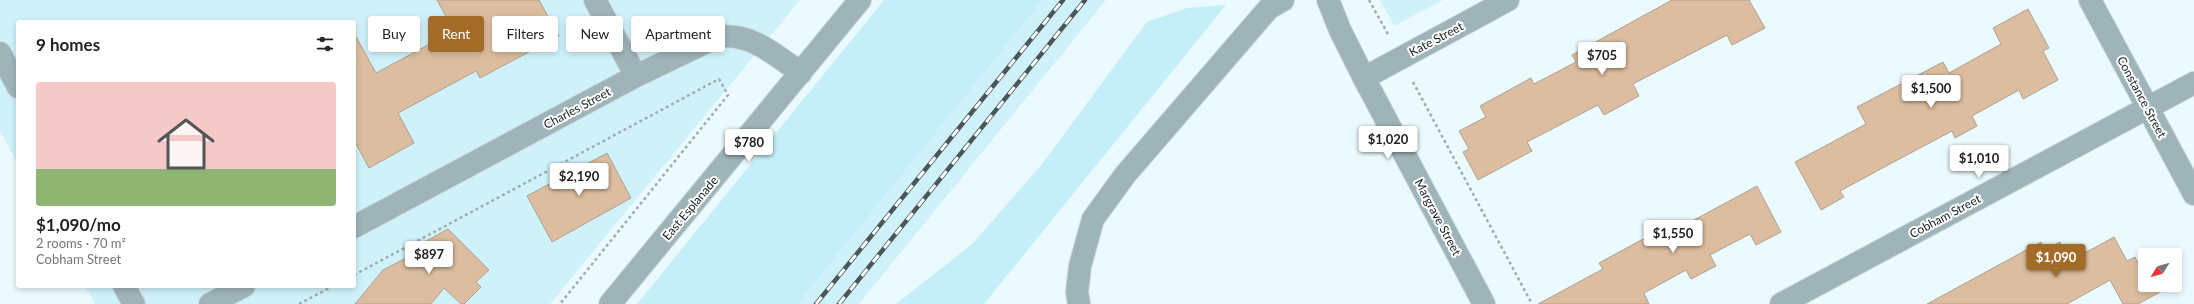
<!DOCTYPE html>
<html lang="en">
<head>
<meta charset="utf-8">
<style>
	body { margin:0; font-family:Lato,sans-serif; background:#f6f6f6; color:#222; height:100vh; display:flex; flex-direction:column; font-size:15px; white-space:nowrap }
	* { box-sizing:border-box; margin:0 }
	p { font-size:13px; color:#767676 }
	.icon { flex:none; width:22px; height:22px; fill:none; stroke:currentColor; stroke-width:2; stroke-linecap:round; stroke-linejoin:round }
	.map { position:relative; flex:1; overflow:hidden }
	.panel { position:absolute; left:16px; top:20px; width:340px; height:268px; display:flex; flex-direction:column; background:#fff; border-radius:4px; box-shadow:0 2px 6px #0003 }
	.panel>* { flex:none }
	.guide { position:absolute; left:368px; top:16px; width:380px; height:36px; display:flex; gap:8px }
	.needle { width:26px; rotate:233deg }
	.tools { position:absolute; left:2138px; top:248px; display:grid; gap:8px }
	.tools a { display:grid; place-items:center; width:44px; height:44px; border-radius:4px; background:#fff; box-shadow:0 2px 6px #0003; font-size:20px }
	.price { position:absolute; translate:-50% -34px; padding:0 9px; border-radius:4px; background:#fff; color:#222; font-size:13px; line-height:26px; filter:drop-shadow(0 1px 2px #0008) }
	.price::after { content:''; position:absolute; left:50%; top:24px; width:12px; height:9px; margin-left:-6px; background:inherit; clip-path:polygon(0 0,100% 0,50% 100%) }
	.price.on { background:#a36b28; color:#fff }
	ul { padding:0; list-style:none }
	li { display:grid; align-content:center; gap:8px; height:212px; padding:0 20px }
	li span { display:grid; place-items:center; height:124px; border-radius:4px; color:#555 }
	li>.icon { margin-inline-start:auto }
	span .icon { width:72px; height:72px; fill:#fffc; stroke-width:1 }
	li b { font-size:17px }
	h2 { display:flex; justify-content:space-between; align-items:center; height:48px; padding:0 20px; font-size:17px }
	.chip { padding:0 14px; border-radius:4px; background:#fff; box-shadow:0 2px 6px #0003; font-size:14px; line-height:36px }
	.chip.on { background:#a36b28; color:#fff }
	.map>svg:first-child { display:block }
	.built { fill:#cff2fa }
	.green { fill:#c4eff8 }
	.building { fill:#dcbd9f; stroke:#afa091 }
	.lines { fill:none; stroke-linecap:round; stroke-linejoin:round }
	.minor-casing { stroke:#c8d6da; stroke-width:24 }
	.path { stroke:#a0adb0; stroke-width:2.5; stroke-dasharray:3 3; stroke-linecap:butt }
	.minor { stroke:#9fb4b9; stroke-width:22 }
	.rail-casing { stroke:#4b5659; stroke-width:4.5 }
	.rail { stroke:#fff; stroke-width:3; stroke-dasharray:9; stroke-linecap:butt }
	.labels { text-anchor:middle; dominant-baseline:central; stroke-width:4; stroke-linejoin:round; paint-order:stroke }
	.street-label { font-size:12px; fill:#131c1f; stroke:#fff }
</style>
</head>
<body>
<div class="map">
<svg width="2194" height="304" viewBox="0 0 2194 304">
	<rect width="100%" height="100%" fill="#ebfafe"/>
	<path class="built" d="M0,0H800L550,304H95L85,286H354V22H18V164L0,131Z
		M1043,0H1106L859,304H798Z
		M1380,0H1443L1394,26Z"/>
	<path class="green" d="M884,0H1043L798,304H637Z
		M1226,5L984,304H896L972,244L1042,164L1147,22L1187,8Z"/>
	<path class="building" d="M437,0H539L559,36L480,78L476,71L398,113L414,143L369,168L354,140V33L376,73L454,31Z
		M1672,0H1749L1765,28L1732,45L1727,35L1633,84L1639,96L1604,115L1598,105L1527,142L1532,151L1478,180L1463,152L1469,149L1459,131L1486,117L1480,106L1531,78L1534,84L1576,62L1572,55Z
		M2028,9L2049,48L2043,51L2058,80L2023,99L2019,90L1972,116L1977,126L1955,138L1952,131L1888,165L1840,191L1844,197L1821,210L1795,162L1866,124L1857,107L1943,62L1949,73L2001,44L1993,28Z
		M607,153L631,198L552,242L527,196Z
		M1757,186L1781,232L1756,245L1750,234L1710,255L1716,266L1691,279L1686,270L1644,293L1649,304H1538L1603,269L1599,263L1654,233L1657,240Z
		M448,229L489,270L476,282L481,287L464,304H461L444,288L431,304H355L383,270L412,255L408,251Z
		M2114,237L2127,261L2135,257L2138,263L2145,259V285H2173L2138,304H2123L2110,280L2067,304H1927L2041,242L2045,250L2060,242L2070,261Z"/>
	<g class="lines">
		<defs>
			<path id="minor" d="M595,0L636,76
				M1328,0L1340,30L1364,78L1484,304
				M2090,0L2194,194
				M0,53L18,87
				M1364,78L1508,0
				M354,227L636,76L717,37C751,32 775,55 801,73
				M124,286L134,304
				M210,304L244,286
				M610,304L860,0
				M1079,304L1077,292L1080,266L1093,219L1125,175L1269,8L1283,0
				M1781,304L2194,83"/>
		</defs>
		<use href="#minor" class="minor-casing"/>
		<path class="path" d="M1369,0L1389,36
			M1413,82L1532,304
			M354,275L719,79L728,95L560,304
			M299,304L333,286"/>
		<use href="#minor" class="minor"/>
		<defs>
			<path id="rail" d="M816,304L1063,0
				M839,304L1085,0"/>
		</defs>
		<use href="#rail" class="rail-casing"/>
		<use href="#rail" class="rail"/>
	</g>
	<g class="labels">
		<g class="street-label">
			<text transform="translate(1436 39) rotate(-28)">Kate Street</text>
			<text transform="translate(2142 97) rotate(62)">Constance Street</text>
			<text transform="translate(577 108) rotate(-28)">Charles Street</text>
			<text transform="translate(690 208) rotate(-50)">East Esplanade</text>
			<text transform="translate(1945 216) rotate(-28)">Cobham Street</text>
			<text transform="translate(1438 217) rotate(62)">Margrave Street</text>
		</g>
	</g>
</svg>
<div class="tools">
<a><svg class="needle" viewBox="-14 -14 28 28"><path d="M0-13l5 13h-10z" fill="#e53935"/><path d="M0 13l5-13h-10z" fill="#767676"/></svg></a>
</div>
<b class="price" style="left:1602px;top:76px">$705</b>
<b class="price" style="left:1931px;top:109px">$1,500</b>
<b class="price" style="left:1388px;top:160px">$1,020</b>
<b class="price" style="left:749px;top:163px">$780</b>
<b class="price" style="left:1979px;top:179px">$1,010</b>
<b class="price" style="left:579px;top:197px">$2,190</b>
<b class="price" style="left:1673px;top:254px">$1,550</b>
<b class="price" style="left:429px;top:275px">$897</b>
<b class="price on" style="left:2056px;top:278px">$1,090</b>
<div class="guide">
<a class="chip">Buy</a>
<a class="chip on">Rent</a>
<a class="chip">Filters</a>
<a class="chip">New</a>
<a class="chip">Apartment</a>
</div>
<section class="panel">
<h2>9 homes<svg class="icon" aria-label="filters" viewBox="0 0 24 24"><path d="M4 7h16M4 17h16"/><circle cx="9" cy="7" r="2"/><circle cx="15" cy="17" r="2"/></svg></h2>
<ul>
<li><span style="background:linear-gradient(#f6c9c9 70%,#8fb573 0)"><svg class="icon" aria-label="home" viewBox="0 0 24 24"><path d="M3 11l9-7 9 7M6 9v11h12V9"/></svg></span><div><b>$1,090/mo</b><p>2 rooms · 70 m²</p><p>Cobham Street</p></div></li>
</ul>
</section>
</div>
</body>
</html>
